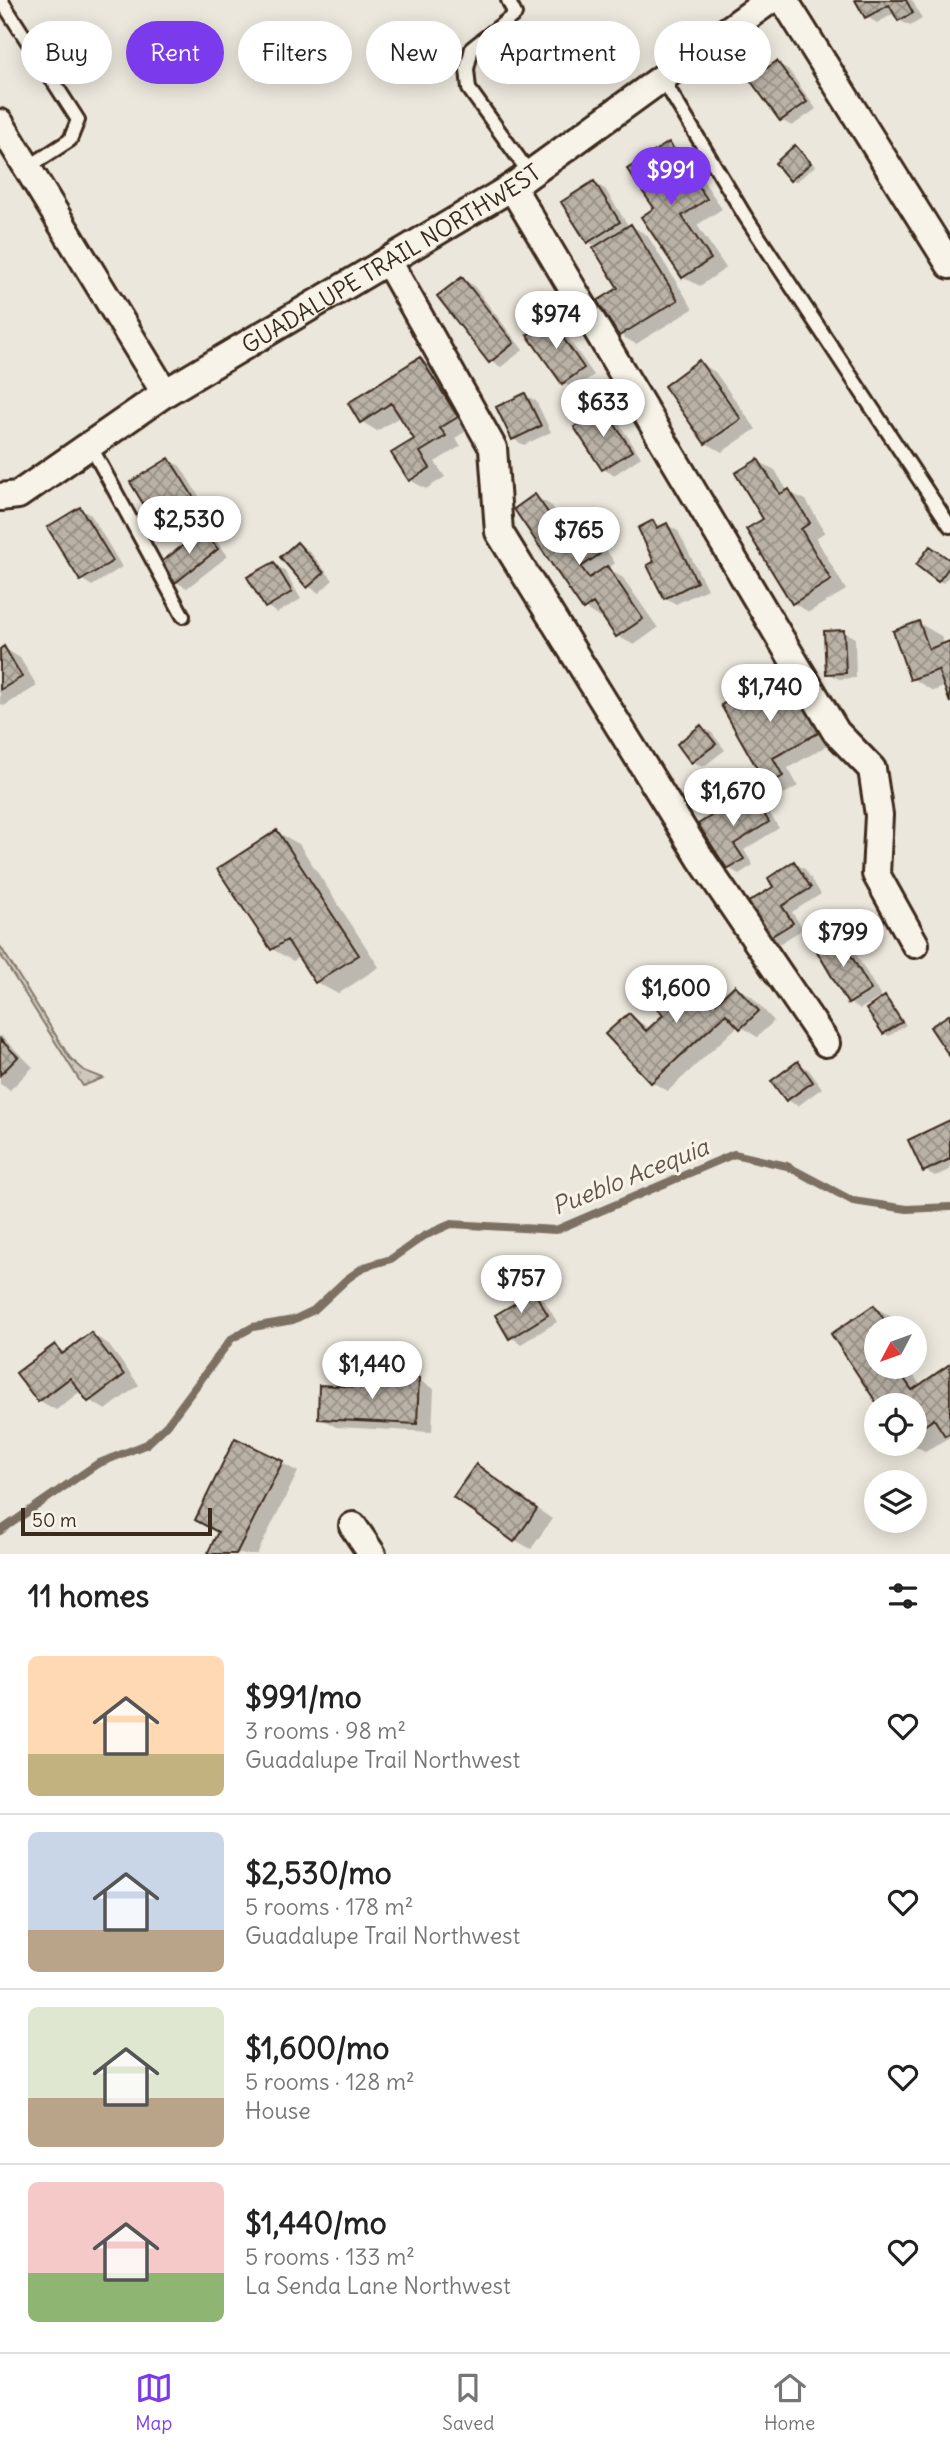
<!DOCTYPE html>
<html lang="en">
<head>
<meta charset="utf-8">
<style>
	body { margin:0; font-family:Delius,sans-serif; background:#f2f2f2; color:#222; height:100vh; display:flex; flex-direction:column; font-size:26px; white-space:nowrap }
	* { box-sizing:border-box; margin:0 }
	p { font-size:23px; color:#767676 }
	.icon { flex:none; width:38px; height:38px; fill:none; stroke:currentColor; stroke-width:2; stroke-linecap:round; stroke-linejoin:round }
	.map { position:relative; height:1554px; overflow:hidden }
	.sheet { display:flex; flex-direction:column; background:#fff; flex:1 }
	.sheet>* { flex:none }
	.hud { position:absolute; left:21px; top:21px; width:908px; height:63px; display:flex; gap:14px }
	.needle { width:46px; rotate:229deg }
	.buttons { position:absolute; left:864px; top:1316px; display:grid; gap:14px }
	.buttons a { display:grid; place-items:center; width:63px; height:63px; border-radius:50%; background:#fff; box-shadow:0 4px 18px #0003; font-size:35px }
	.scale { position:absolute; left:21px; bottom:18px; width:191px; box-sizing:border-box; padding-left:7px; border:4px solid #3b2a1e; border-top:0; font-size:19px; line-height:24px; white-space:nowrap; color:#3b2a1e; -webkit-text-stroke:5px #f7f3e8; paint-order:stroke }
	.price { position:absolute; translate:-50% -60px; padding:0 16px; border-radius:24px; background:#fff; color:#222; font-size:23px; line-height:46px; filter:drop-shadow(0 2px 4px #0008) }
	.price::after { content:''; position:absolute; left:50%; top:42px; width:21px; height:16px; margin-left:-10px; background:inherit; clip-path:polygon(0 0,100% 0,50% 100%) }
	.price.active { background:#7c3aed; color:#fff }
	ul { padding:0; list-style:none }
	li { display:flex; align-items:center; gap:21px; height:175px; padding:0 28px }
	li+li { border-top:2px solid #e0e0e0 }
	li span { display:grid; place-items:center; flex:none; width:196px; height:140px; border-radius:10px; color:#555 }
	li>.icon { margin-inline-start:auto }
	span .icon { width:84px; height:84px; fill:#fffc; stroke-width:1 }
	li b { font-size:30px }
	h2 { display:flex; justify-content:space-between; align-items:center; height:84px; padding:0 28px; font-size:30px }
	.chip { padding:0 24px; border-radius:32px; background:#fff; box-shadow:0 4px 18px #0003; font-size:24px; line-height:63px }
	.chip.active { background:#7c3aed; color:#fff }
	.tab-bar { display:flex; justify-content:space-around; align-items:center; height:98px; border-top:2px solid #e0e0e0; background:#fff; font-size:19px; color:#767676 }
	.tab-bar a { display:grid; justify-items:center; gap:4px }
	.tab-bar .active { color:#7c3aed }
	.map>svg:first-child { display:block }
	.grass { fill:url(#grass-dots); stroke:#84796d; stroke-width:2 }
	.shadow { fill:#0003 }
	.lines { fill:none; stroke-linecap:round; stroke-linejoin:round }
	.stream { stroke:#7c7064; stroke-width:8 }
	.building { fill:url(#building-cross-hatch); stroke:#3b2a1e; stroke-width:2 }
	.service-casing { stroke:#3b2a1e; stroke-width:18 }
	.minor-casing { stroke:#3b2a1e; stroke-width:32 }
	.service { stroke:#f7f3e8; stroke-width:12 }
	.minor { stroke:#f7f3e8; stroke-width:26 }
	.labels { text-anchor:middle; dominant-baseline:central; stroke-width:6; stroke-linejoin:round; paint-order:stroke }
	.street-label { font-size:23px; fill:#3b2a1e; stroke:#f7f3e8 }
	.water-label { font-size:24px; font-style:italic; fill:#615347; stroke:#f7f3e8 }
</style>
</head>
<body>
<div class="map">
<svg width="950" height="1554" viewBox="0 0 950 1554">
	<defs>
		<pattern id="grass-dots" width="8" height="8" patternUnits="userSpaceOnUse" patternTransform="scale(1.75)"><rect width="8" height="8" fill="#cec8bc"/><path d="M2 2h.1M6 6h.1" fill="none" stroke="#b2aca1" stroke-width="1.8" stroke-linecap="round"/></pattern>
		<pattern id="building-cross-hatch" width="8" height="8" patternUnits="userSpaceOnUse" patternTransform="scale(1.75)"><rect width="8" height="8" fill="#bab2a7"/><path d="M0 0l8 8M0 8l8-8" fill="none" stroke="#989187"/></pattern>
	</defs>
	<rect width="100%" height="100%" fill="#ece7dc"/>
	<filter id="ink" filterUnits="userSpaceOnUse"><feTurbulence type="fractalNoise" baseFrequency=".0143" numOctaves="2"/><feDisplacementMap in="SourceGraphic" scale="14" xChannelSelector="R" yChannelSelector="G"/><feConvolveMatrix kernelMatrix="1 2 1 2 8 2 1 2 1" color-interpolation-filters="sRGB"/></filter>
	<g filter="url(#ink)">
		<path class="grass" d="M0,946L70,1058L85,1071L103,1078L83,1086L0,954Z"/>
		<path class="shadow" d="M857,0H912L922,19L910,26L899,20L895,13L877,23L867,17Z
			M777,63L788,69L816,109L792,126L781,120Z
			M669,144L685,153L722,209L697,225L726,268L700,286L683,277L656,209Z
			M795,147L815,166L796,182L792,180Z
			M594,183L605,189L629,227L631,226L647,235L693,309L636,344L620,335V288L597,247L588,242Z
			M462,279L473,285L523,350L501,367L490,361Z
			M550,321L561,328L594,375L574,389L563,383Z
			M420,359L436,369L473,427L455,438L461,446L435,462L445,477L426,489L410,480L416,439L401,416L377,431L361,421Z
			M699,362L715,372L756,429L722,452L706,443Z
			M525,395L536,401L551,432L524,445L513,439Z
			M604,410L614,416L641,457L614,475L603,469Z
			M169,460L180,466L206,507L168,530L158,524Z
			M758,461L775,470L788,492L806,500L825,532L816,538L846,590L809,612L793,603L765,520Z
			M536,497L552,506L571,535L581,528L597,537L615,563L608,569L623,578L658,628L634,645L617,636L604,616L600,618L584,608Z
			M80,509L91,515L122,567L92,586L81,579Z
			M653,522L662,527L667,525L678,531L707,589L676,604L666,598L657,562Z
			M203,532L214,538L228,556L187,588L176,582Z
			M297,544L308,550L333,580L319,593L308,586Z
			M950,562V575L943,583L939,581Z
			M274,564L284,570L301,599L277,613L266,606Z
			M919,623L941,636L944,645L950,643V698L946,686L933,691L912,678Z
			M844,632L855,638L856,678L839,679L828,673Z
			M4,648L20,658L37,686L4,706L0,704V651Z
			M769,679L787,691L793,687L835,741L788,768L798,786L784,794L768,784Z
			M701,727L712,733L725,750L703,767L692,761Z
			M750,794L761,800L779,828L744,850L753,865L739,874L728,868L701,825Z
			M277,832L299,844L379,967L338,994L316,982L300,957L293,961L272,949Z
			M794,863L805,869L821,894L792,912L803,929L779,944L768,938L775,887Z
			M838,935L849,942L881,997L860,1009L849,1003Z
			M666,978L683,989L693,980L709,989L720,1002L736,987L752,997L774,1021L757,1037L739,1025L668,1091L652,1082L629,1015L650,1029L666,1015Z
			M885,998L890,1001L906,1025L889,1036L884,1033Z
			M0,1035L33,1067L10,1090L0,1084Z
			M798,1063L809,1070L822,1088L798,1106L787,1100Z
			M950,1122V1170L935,1176L924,1170Z
			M534,1294L544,1300L557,1322L521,1344L511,1337Z
			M874,1307L896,1319L902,1328H877V1367H908L921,1386L950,1366V1437L925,1451L911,1444H915V1405H881L833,1335Z
			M91,1334L107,1343L139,1385L106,1410L90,1401L82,1390L56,1410L40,1401L55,1346L66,1353Z
			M418,1380L434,1389L432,1432L336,1427L320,1418L360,1388Z
			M282,1463L298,1472L257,1554H209L220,1532Z
			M477,1467L552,1519L531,1549L515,1540Z"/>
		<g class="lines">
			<path class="stream" d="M0,1531L97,1464L147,1444L167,1425L231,1339L253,1327L293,1320L314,1310L347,1279L364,1267L391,1259L424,1236L451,1224L556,1230L734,1154L787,1166L853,1201L907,1209L950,1207"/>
		</g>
		<path class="building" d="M855,0H906L913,13L898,21L889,5L865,18Z
			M777,61L807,102L780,121L750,80Z
			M669,142L707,199L682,216L711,259L682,278L641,217L654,208L627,169Z
			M795,145L811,163L790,181L775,163Z
			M594,181L620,222L587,243L561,202Z
			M631,224L678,300L619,336L597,301L618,288L593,248Z
			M462,277L514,343L489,363L437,296Z
			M550,319L584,368L562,384L527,335Z
			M420,357L458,417L440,428L446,436L420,452L430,468L409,481L391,453L414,439L391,403L360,423L348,403Z
			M699,360L741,419L705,444L664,386Z
			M525,393L541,426L512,440L496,407Z
			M604,408L632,451L602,470L574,427Z
			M169,458L196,501L156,525L130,482Z
			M758,459L780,494L789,489L810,523L801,529L831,580L792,604L746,529L763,519L735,473Z
			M535,494L565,537L581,526L600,554L581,567L589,578L607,566L643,619L616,637L593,603L583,610L514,509Z
			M80,507L113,561L80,581L47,527Z
			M653,520L657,528L667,523L697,582L664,599L647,565L654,562L638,528Z
			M203,530L218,549L175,583L160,563Z
			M297,542L324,573L307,588L280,557Z
			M930,546L950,560V566L938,582L916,565Z
			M274,562L292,592L265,608L247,577Z
			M919,621L929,649L950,641V703L938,670L910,680L893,631Z
			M844,630L846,673L826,674L824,631Z
			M4,646L22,677L0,690V649Z
			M769,677L778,693L793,685L820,732L773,758L783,776L767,786L721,705Z
			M701,725L716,744L691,763L677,744Z
			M750,792L769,822L734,844L744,859L727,869L698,824Z
			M277,830L359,955L315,983L287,940L271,950L217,869Z
			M794,861L811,888L782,906L793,923L767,939L745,904L773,887L768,878Z
			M838,933L871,990L848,1004L815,948Z
			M665,976L679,991L692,978L716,1003L735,985L759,1011L740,1029L726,1014L651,1083L605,1034L629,1013L646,1031L663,1015L645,995Z
			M885,996L902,1022L883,1034L866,1009Z
			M950,1014V1057L930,1027Z
			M0,1039L18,1057L0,1075Z
			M798,1061L813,1082L786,1101L771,1081Z
			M950,1120V1159L923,1172L908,1140Z
			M534,1292L548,1315L509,1339L495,1315Z
			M874,1305L890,1328H877V1367H896L912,1390L950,1364V1433L945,1436L934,1419L915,1432V1405H878L831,1334Z
			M91,1332L124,1375L88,1402L70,1378L38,1402L16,1373L55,1344L62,1354Z
			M359,1375L419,1378L417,1424L318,1419L319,1385L359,1387Z
			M235,1438L283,1461L236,1554H207L218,1532L195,1520Z
			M476,1464L537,1509L514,1542L453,1497Z"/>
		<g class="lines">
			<defs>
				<path id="service" d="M1,0L78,120L70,140L27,168
					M508,0L515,14L472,48L467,69L469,89L530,174
					M662,78L745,216L950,526
					M90,445L183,616"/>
				<g id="minor">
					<path d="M784,0L950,265"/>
					<path d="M0,123L165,393"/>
					<path d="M512,187L836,732L872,769L879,815L876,874L915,944"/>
					<path d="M388,261L493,448L499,532L701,859L826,1043"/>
					<path id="s1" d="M0,497L18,495L165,393L512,187L770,0"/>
					<path d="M353,1526L372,1554"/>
				</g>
			</defs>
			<use href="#service" class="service-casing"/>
			<use href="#minor" class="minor-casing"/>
			<use href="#service" class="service"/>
			<use href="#minor" class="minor"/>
		</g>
	</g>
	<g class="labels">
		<g class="street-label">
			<text stroke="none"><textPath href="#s1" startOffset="460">GUADALUPE TRAIL NORTHWEST</textPath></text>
		</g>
		<g class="water-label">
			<text transform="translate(630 1176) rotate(-22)">Pueblo Acequia</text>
		</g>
	</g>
</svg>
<div class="buttons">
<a><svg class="needle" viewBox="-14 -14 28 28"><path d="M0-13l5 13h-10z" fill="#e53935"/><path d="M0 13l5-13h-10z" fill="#767676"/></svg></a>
<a><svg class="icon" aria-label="locate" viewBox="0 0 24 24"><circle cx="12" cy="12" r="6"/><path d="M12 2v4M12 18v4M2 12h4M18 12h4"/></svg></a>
<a><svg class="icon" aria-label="layers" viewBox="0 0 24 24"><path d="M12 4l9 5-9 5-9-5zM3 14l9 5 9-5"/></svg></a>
</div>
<div class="scale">50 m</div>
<b class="price active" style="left:671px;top:207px">$991</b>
<b class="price" style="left:556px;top:351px">$974</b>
<b class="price" style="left:603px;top:439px">$633</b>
<b class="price" style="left:189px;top:556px">$2,530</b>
<b class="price" style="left:579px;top:567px">$765</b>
<b class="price" style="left:770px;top:724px">$1,740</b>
<b class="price" style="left:733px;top:828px">$1,670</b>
<b class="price" style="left:843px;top:969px">$799</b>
<b class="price" style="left:676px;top:1025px">$1,600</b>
<b class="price" style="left:521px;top:1315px">$757</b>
<b class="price" style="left:372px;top:1401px">$1,440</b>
<div class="hud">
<a class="chip">Buy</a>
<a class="chip active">Rent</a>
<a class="chip">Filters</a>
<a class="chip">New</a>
<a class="chip">Apartment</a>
<a class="chip">House</a>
</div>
</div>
<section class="sheet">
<h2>11 homes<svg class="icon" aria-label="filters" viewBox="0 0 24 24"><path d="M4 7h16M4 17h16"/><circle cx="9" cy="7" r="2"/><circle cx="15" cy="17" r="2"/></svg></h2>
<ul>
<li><span style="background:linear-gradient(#ffd9b3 70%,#c2b280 0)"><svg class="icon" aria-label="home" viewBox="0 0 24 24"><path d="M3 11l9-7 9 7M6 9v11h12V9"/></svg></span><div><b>$991/mo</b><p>3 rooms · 98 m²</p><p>Guadalupe Trail Northwest</p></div><svg class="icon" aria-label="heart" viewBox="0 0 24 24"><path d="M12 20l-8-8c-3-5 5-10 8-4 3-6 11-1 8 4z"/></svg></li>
<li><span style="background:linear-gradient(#c9d6e8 70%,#b9a48a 0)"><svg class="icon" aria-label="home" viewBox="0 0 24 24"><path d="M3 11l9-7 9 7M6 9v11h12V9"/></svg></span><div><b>$2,530/mo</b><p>5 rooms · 178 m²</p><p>Guadalupe Trail Northwest</p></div><svg class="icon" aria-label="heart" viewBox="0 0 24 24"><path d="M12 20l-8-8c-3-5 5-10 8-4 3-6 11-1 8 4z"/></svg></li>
<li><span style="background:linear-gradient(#dfe7d0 65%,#b9a48a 0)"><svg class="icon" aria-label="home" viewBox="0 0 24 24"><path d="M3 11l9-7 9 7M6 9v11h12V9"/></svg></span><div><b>$1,600/mo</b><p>5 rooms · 128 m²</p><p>House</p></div><svg class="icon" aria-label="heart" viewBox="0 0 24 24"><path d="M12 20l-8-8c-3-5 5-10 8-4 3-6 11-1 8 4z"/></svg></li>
<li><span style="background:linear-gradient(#f6c9c9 65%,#8fb573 0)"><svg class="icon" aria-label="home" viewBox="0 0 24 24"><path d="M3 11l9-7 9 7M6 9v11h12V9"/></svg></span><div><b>$1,440/mo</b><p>5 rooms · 133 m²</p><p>La Senda Lane Northwest</p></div><svg class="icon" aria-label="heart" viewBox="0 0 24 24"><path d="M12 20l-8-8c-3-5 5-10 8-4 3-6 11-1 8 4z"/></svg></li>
</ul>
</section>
<nav class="tab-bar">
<a class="active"><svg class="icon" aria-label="map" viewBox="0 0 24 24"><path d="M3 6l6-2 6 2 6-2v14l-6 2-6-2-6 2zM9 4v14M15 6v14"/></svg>Map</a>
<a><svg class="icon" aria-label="saved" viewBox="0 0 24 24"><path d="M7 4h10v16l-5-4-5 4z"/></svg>Saved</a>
<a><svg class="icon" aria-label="home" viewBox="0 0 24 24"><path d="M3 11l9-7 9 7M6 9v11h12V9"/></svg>Home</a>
</nav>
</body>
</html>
